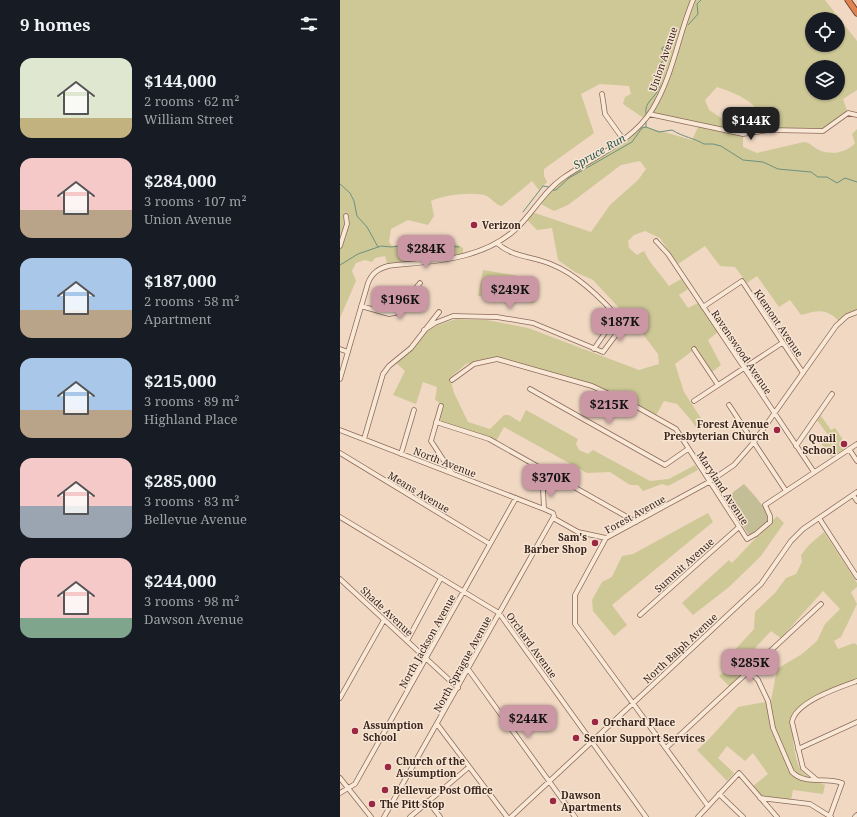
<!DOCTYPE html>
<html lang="en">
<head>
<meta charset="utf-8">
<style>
	body { margin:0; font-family:"Noto Serif",serif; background:#242831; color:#f1f3f6; height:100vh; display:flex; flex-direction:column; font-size:15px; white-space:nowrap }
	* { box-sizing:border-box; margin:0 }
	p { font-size:13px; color:#9ea1a6 }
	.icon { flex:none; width:22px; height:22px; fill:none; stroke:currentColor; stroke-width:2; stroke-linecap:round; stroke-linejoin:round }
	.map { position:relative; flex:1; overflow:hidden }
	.panel { display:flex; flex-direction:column; background:#171b24; width:340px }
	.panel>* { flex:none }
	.fabs { position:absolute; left:465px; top:12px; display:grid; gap:8px }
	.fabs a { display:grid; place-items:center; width:40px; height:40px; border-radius:50%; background:#171b24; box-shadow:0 1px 3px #0004; font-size:20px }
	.price { position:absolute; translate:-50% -34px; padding:0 9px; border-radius:8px; background:#cb97a5; color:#111; font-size:13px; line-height:26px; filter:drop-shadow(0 1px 2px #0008) }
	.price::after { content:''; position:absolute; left:50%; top:24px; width:12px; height:9px; margin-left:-6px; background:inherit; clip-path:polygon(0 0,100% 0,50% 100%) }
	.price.selected { background:#222; color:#fff }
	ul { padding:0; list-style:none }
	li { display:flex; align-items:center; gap:12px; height:100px; padding:0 20px }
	li span { display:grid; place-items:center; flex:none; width:112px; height:80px; border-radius:12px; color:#555 }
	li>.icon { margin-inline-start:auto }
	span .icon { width:48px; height:48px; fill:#fffc; stroke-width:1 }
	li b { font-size:17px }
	h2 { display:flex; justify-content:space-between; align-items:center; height:48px; padding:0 20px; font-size:17px }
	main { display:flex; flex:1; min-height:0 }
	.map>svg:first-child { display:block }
	.green { fill:#cec897; fill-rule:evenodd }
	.cemetery { fill:#c3be96 }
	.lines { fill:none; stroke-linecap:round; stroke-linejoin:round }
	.stream { stroke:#6c917f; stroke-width:1 }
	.minor-casing { stroke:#8b6959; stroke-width:5.5 }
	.highway-casing { stroke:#58382e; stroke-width:7 }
	.minor { stroke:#fae8d7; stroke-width:4 }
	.highway { stroke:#e18251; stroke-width:5.5 }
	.poi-dot { fill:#9c2742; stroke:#f7e5d3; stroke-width:1.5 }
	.labels { text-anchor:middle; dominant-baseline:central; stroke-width:3; stroke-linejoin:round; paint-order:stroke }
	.street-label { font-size:10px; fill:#3a251e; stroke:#f7e5d3 }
	.poi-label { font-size:10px; font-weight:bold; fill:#3a251e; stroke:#f7e5d3; text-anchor:start }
	.water-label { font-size:11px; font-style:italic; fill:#2d5a4d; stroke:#f7e5d3 }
</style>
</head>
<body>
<main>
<section class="panel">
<h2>9 homes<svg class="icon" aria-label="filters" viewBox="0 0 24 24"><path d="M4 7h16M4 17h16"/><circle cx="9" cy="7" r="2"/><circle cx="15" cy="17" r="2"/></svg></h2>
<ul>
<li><span style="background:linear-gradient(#dfe7d0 75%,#c2b280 0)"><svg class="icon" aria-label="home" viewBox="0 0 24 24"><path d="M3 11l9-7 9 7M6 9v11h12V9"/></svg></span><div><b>$144,000</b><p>2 rooms · 62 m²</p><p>William Street</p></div></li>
<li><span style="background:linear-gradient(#f6c9c9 65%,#b9a48a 0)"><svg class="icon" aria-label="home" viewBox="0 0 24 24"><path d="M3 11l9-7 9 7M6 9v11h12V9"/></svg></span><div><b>$284,000</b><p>3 rooms · 107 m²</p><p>Union Avenue</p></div></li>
<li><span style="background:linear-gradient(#a9c7e8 65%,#b9a48a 0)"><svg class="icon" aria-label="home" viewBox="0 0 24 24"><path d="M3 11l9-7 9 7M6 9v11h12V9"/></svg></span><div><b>$187,000</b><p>2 rooms · 58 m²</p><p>Apartment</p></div></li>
<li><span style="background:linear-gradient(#a9c7e8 65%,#b9a48a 0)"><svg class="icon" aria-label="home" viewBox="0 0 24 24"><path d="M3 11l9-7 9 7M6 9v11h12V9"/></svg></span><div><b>$215,000</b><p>3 rooms · 89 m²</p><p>Highland Place</p></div></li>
<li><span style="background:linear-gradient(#f6c9c9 60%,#9aa5b1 0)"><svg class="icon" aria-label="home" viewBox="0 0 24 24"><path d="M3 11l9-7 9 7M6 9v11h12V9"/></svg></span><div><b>$285,000</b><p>3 rooms · 83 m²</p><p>Bellevue Avenue</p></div></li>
<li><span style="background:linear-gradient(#f6c9c9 75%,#7fa58c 0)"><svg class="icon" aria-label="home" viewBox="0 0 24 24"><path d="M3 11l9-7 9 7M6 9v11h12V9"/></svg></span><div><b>$244,000</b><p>3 rooms · 98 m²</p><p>Dawson Avenue</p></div></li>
</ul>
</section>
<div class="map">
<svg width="517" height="817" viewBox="0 0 517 817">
	<rect width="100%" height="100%" fill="#f0d8c3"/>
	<path class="green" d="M0,0H485L517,41V90L503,99L508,113L487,129L429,130C418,103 404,96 377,87L365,100L369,110L391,124V132L403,134V147L417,153L464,142C470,143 472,146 477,149C489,156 507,153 515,143L512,134L517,129V312L500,322C486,308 479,310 461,315L450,300L439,307L417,276L407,283L395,267L380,266L365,246L338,264L320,238L305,231L294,235L288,241L289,248L297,255L304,251C310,264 320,273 329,286L341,279L348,289L339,295L348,308L358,303L378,332L368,340L381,365L372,372L356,348L335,364L344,392L366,426L358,430L350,419L337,404L324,401L315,417L252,386L155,357L126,364L110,378L114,393L128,422L150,429L164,415H169L180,422L186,410L238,439L236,444L239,450L248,454L253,450L310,481L329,479L355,465L358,470L328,486L322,484L303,491L298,485H290L270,472L247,473L164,427L155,443L96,422L94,420L99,402L95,400L97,387L83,382L76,404L53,395L65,371L55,362L84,330L116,319L147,320L188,328L299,370L319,364L318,354L299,329L253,280L235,272L218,260L212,228L197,230L186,219L192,212L251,232L270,205L298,180L306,169L300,161L281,165L228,205L214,211L199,203C226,170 268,152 299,125L352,140L359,125L309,114L305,119L283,104L285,97L291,94L289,86L260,84L241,94L254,133L204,169V176L207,182L199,190L192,181L162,206C156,205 152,199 147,196C135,191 102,195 91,201L94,216L88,225L68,220L51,229L49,242L52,246C69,242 109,236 123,248V257L48,266L45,256L35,258L32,262L25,260L16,263L12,271L16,281L0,318ZM472,19H498V45H472ZM472,67H498V93H472Z
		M143,270L197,279L194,303L138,296Z
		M481,416L491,430L495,428L508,447L491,457L480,442L488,435L477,420Z
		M368,513L373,522L272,605L287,625L274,636L253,611L252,600L262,582L272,577L282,556L293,554Z
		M437,516L444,523L421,556L389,587L353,615L342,603L389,560L392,563Z
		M484,532L517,583V587L511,592L517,604L501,637L494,641L498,649L514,643L517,645V680L461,706L451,716C453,730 453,759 461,770C466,777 477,781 485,785L483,794L453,790L451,800L422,796L413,786L428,774L413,753L405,761L387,746L378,758L394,773L387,781L357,750L369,739L398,707L431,701L437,669L462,654L477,641L485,624L500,609L483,591L441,638L431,631L415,648L422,656L390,687L379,676L397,661L394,651L414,629L415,612L435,593L446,578L456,574L462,562L461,555L469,545Z"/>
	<path class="cemetery" d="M404,484C418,500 446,525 409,535L384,499Z"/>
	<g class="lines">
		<path class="stream" d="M348,25L358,14L357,4L361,0
			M306,114C304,102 314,99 318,90C322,83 320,75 323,68L321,63L328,53L327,51L322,50V48L332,42L327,41L330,36L337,34
			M306,127L319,132L332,130C343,137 354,138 364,144H373L381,146L403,160L423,162L438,169L471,172L478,177H487L497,183L505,178L517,182
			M0,184L10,193L14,201L17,216L27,227L38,247
			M213,190H216L229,178L292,142L302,128L306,127V122
			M183,212L203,186L209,187
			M0,265L18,254L41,246L51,247L78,244L119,247"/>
		<defs>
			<path id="minor" d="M262,94L265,114L283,139
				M309,114L403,134L429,130L483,131L508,113L517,115
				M316,241L328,254L474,472
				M0,246L7,224L6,216
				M21,306L49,314L55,313L80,283
				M363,307L402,281L463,373
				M84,330L95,323L113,316L157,317L193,323L263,352L284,324C265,302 240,276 213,265C194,256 173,258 157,243
				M0,349L8,352
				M254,349L277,315
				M354,349L378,385
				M0,379L28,283C32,273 38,269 48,266C92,261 141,261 176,229C193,213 204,191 223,178C253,157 292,142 312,110C333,76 338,36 353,0
				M112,380L134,364L157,359L252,386L297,407L336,429L407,539L416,534L430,522V516L425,505L517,444
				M190,389L325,465L348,449
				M354,401L442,343
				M389,405L446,491
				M101,406L91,441L112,473
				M96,422L149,439L296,522
				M0,430L204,509
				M24,439L43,374L49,366L71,348L99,312
				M456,446L492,394
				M509,449L517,461
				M0,453L150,544
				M61,454L74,410
				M513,495L517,501
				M0,517L159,613L306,817
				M213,518L238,532L266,538
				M479,518L517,577
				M0,579L118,688
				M300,615L399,527
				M67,641L101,578
				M128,669L235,817
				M410,672L418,680L428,701L433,728L452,772C466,786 486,776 502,783L490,816
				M0,698L44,620
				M97,724L167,817
				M326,748L481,604
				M458,749L517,722
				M0,778L31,817
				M477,780L463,768L452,722C455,702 500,687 517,681
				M0,793L15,784L176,498
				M379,794L403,817
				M420,798L470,804L491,817
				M88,801L100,817
				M368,806L235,624V595L266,538L369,482L394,465L414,442L496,326L507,316L517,312
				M44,817L214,516L213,513L204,509L202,469
				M70,817L129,767
				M171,817L421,584L451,541L463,529L517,492
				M358,817L399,773L437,817
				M515,817L517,815"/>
			<path id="highway" d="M508,0L517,13"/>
		</defs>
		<use href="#minor" class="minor-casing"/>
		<use href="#highway" class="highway-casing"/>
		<use href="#minor" class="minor"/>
		<use href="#highway" class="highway"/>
	</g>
	<g class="poi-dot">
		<circle cx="134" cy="225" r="4"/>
		<circle cx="437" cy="430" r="4"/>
		<circle cx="504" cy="444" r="4"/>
		<circle cx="255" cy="543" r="4"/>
		<circle cx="255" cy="722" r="4"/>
		<circle cx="15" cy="731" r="4"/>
		<circle cx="236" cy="738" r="4"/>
		<circle cx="48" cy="767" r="4"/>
		<circle cx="45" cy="790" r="4"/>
		<circle cx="213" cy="801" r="4"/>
		<circle cx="32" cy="804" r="4"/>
	</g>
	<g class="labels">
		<g class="street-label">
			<text transform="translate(323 59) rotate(-71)">Union Avenue</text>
			<text transform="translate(439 323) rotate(56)">Klemont Avenue</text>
			<text transform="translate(402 352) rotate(56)">Ravenswood Avenue</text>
			<text transform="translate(105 462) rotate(21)">North Avenue</text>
			<text transform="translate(383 488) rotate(57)">Maryland Avenue</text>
			<text transform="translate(79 492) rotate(31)">Means Avenue</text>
			<text transform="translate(295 514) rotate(-29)">Forest Avenue</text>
			<text transform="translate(344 565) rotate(-42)">Summit Avenue</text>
			<text transform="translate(47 611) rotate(43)">Shade Avenue</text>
			<text transform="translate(87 641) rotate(-61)">North Jackson Avenue</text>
			<text transform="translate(192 645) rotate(54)">Orchard Avenue</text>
			<text transform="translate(340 648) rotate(-43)">North Balph Avenue</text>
			<text transform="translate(122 664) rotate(-61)">North Sprague Avenue</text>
		</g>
		<g class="poi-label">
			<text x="142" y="225">Verizon</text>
			<text x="429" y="424" text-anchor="end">Forest Avenue<tspan x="429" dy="12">Presbyterian Church</tspan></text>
			<text x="496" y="438" text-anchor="end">Quail<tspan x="496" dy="12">School</tspan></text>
			<text x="247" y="537" text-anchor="end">Sam's<tspan x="247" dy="12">Barber Shop</tspan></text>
			<text x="263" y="722">Orchard Place</text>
			<text x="23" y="725">Assumption<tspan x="23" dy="12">School</tspan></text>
			<text x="244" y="738">Senior Support Services</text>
			<text x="56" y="761">Church of the<tspan x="56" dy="12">Assumption</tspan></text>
			<text x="53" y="790">Bellevue Post Office</text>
			<text x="221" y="795">Dawson<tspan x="221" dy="12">Apartments</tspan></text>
			<text x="40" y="804">The Pitt Stop</text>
		</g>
		<g class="water-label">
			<text transform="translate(259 151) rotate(-30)">Spruce Run</text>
		</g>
	</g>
</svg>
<div class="fabs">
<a><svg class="icon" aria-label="locate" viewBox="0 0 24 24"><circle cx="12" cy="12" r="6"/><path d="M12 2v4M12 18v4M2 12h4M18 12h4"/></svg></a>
<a><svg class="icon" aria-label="layers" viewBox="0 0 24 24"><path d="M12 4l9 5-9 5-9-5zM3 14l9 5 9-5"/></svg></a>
</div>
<b class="price selected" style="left:411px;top:141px">$144K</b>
<b class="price" style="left:86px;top:269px">$284K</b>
<b class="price" style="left:170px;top:310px">$249K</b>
<b class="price" style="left:60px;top:320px">$196K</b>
<b class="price" style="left:280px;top:342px">$187K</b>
<b class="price" style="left:269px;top:425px">$215K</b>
<b class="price" style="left:211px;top:498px">$370K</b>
<b class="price" style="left:410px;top:683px">$285K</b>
<b class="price" style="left:188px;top:739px">$244K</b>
</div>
</main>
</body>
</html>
